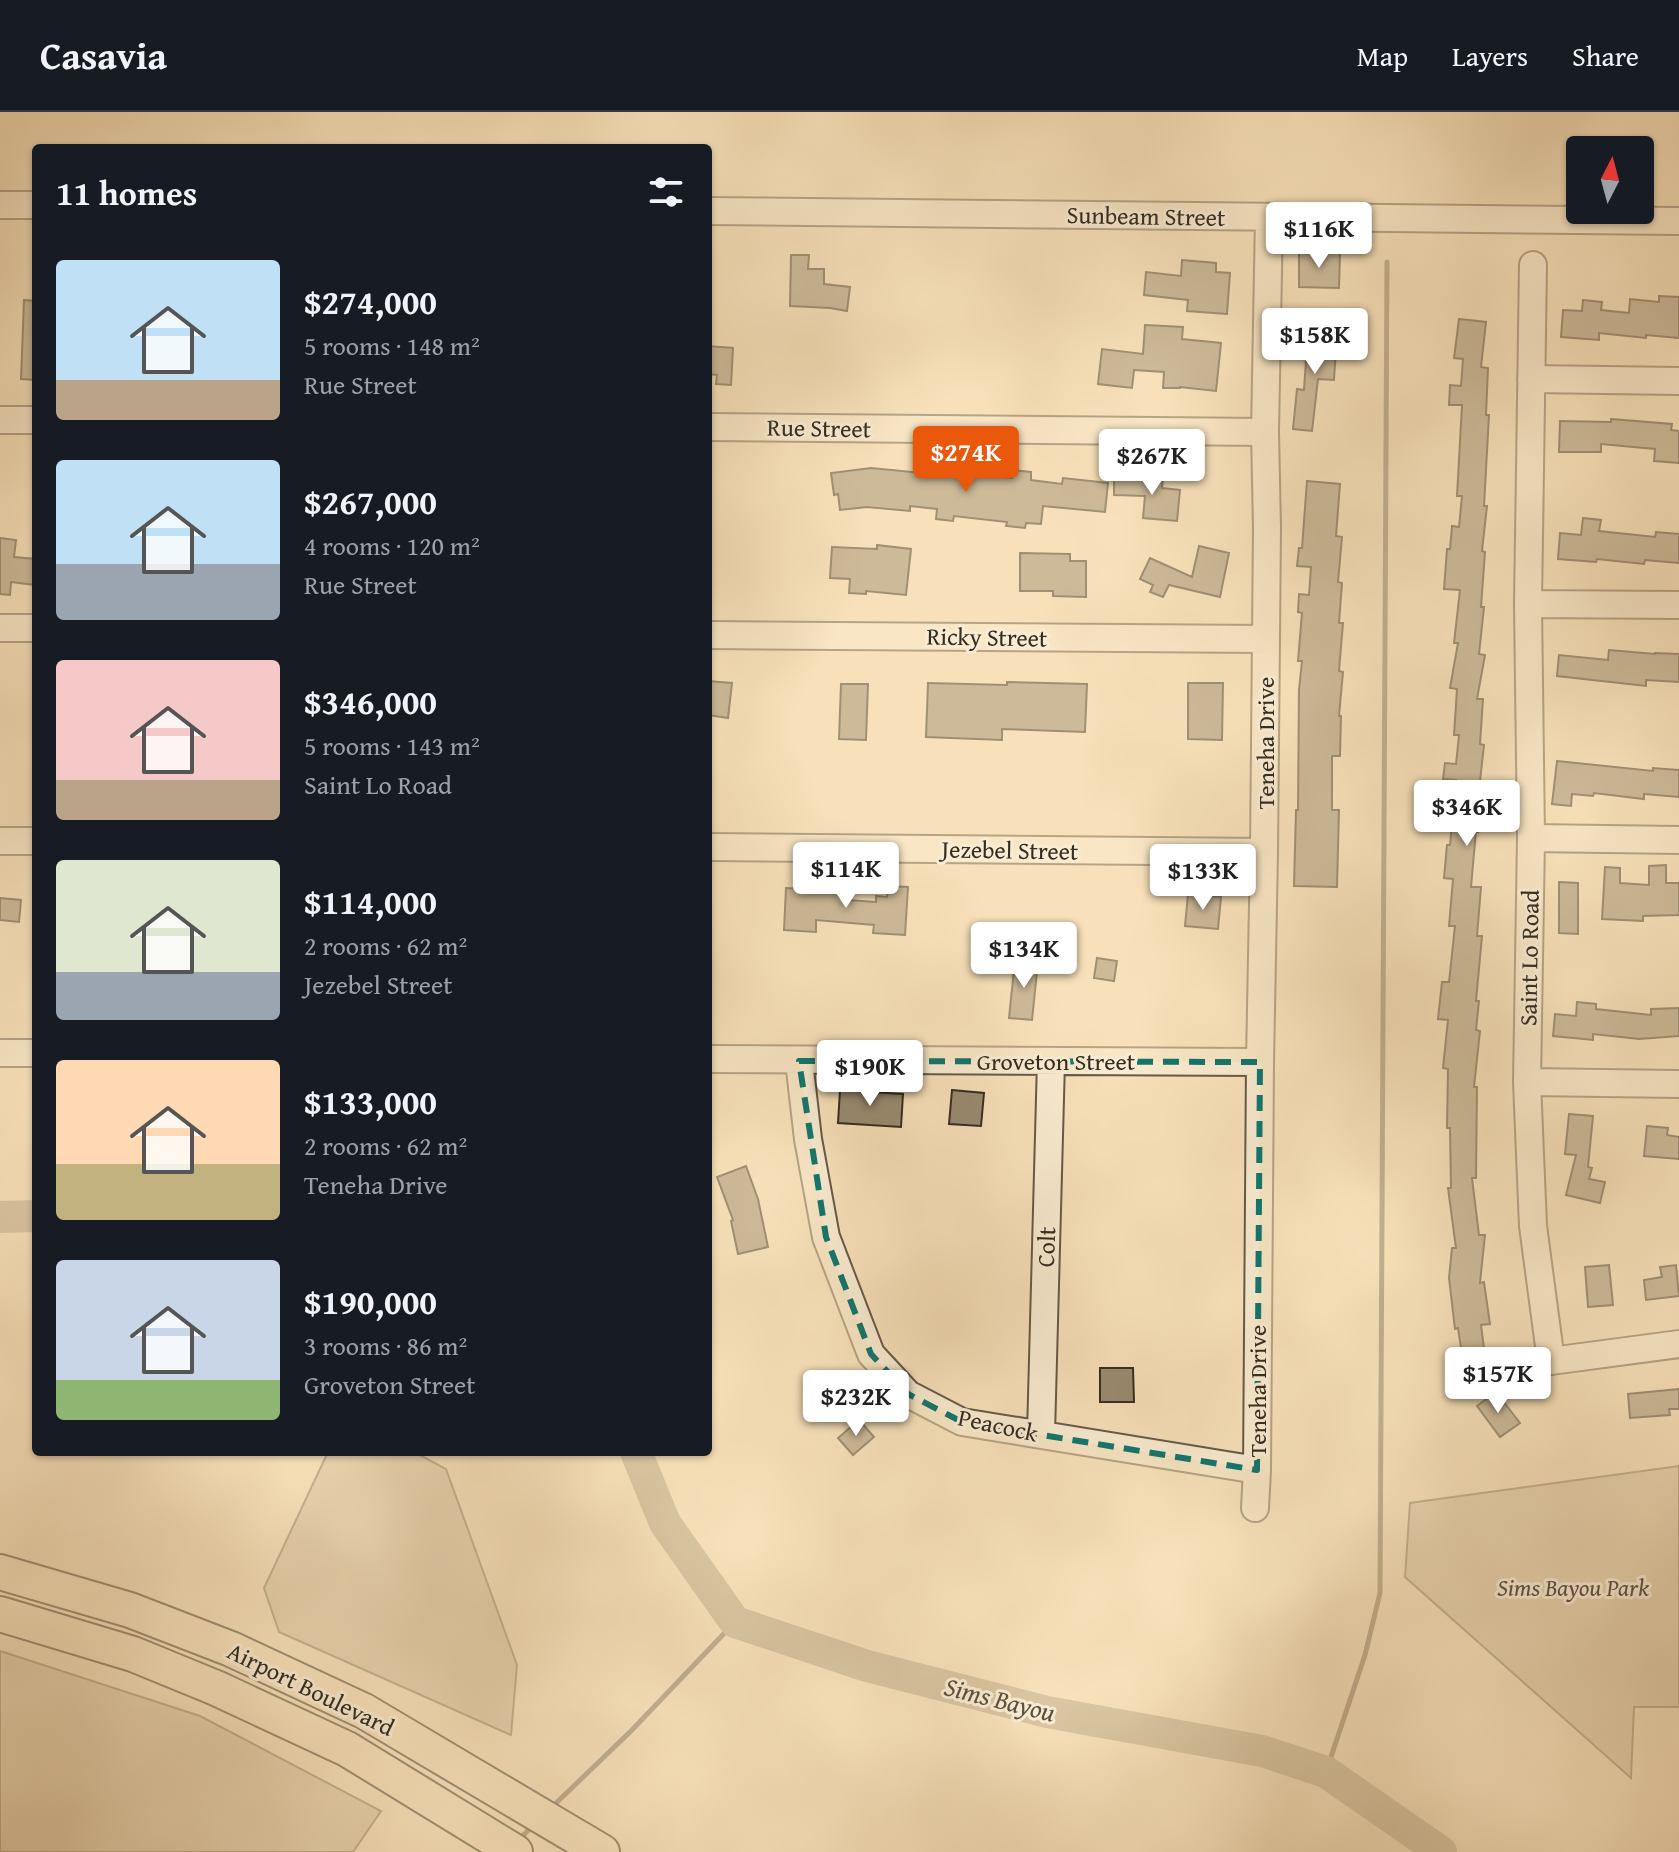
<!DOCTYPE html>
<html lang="en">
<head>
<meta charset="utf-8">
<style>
	body { margin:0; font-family:"Gentium Book Plus",serif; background:#242831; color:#f1f3f6; height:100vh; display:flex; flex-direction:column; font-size:30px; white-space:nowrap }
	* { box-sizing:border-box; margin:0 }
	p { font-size:26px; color:#9ea1a6 }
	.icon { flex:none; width:44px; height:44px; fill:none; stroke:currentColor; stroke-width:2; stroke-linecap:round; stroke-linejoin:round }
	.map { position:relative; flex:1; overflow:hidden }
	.side { position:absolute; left:32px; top:32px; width:680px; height:1312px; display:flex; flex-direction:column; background:#171b24; border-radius:8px; box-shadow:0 2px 6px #0004 }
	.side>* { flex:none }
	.needle { width:52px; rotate:6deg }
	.fabs { position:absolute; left:1566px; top:24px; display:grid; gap:16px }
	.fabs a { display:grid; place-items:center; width:88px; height:88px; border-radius:8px; background:#171b24; box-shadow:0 2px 6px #0004; font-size:40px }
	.price { position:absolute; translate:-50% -68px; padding:0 18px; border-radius:8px; background:#fff; color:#222; font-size:26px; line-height:52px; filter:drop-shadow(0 2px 4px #0008) }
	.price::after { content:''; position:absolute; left:50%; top:48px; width:24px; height:18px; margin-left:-12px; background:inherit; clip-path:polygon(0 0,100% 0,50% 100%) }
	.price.active { background:#ea580c; color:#fff }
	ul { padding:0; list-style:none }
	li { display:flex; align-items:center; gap:24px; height:200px; padding:0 24px }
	li span { display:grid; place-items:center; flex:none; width:224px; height:160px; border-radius:8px; color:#555 }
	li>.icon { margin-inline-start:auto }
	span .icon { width:96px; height:96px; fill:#fffc; stroke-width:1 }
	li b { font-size:34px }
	h2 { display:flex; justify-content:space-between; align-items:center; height:96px; padding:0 24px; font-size:34px }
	header { display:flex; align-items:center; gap:48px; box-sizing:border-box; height:112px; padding:0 40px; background:#171b24; border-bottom:2px solid #363941 }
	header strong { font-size:38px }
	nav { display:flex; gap:44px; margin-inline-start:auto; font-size:28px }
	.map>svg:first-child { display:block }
	.green { fill:#d7c2a0; stroke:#867861; stroke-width:2 }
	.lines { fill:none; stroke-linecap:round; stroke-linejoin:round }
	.stream { stroke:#81745e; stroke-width:5 }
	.river { stroke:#b5a486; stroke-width:32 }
	.building { fill:#9a8b71; stroke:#342d22; stroke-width:2 }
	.minor-casing { stroke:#655a48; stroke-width:30 }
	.major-casing { stroke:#342d22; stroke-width:38 }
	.minor { stroke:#faecd2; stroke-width:26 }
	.major { stroke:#f8e1ba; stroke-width:34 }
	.marked { fill:none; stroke:#0f766e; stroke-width:6; stroke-dasharray:16 10; stroke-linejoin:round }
	.labels { text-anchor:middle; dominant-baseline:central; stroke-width:6; stroke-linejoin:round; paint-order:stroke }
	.street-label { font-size:24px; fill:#342d22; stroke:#faecd2 }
	.park-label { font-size:24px; font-style:italic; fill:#5d5242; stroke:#faecd2 }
	.water-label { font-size:26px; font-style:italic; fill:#5b5140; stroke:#faecd2 }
</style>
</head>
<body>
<header>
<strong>Casavia</strong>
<nav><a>Map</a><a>Layers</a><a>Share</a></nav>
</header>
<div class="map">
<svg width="1679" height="1740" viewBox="0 0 1679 1740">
	<rect width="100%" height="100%" fill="#f8e1ba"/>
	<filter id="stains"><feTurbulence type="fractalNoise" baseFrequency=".0025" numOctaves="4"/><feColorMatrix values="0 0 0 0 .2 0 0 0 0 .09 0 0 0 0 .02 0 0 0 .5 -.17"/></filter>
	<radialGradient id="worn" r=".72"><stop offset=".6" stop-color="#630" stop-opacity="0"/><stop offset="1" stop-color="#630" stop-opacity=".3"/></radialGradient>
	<path class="green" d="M328,1340H414L446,1357L517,1553L511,1623L279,1520L264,1476Z
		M1679,1354V1595H1634L1631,1666L1405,1465L1410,1391Z
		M0,1539L200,1604L381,1699L353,1740H0Z"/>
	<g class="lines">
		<path class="stream" d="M1326,1660L1365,1543L1380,1481L1387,150
			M552,1695L631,1619L735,1510
			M518,1728L534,1713"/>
		<path class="river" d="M0,1105L36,1104
			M636,1340L665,1411L735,1510L867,1554L1047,1600L1262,1639L1326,1660L1441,1740"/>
	</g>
	<path class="building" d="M1299,141H1340L1339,176L1299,175Z
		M791,143H809L808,157H824V172L850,175L847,199L830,196L790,194Z
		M1182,148L1216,151V160L1230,161L1227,202L1187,199L1188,188L1144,183L1146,160L1181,164Z
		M1659,184L1679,185V226L1646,223V226L1599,221V228L1561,225L1563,198L1582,199L1583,188L1602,190L1601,198L1629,201L1630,187L1659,190Z
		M24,188L36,189V268L21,267Z
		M1459,207L1486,210L1481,255L1488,256L1486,303H1489L1484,394H1487L1482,439L1485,440L1481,495H1484L1479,542L1485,543L1477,587H1483L1480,632L1484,633L1479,678L1482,679L1478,720L1476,719L1471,775H1481L1477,824H1482L1476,889H1479L1476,918L1480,919L1474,975H1477L1476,1066H1472L1479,1123H1485L1480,1171L1484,1170L1490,1212L1481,1213L1487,1260L1465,1263L1458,1216L1455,1217L1449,1166L1452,1136H1456L1448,1076H1451L1450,1016H1447L1448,957L1443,956L1448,908L1438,907L1442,870H1449L1455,814H1449L1453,767L1444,766L1447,733H1450L1456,668L1443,667L1445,651L1456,652L1459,623H1454L1457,577L1450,576L1458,531H1454L1460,478L1444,477L1447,437H1450L1452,414L1459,415L1462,384H1457L1462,293H1449L1450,273L1461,274L1463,247L1454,246Z
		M1145,213L1183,215L1182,227L1221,231L1216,279L1180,275V276H1163L1164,260L1134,258L1132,276L1098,272L1102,237L1143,242Z
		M1308,220L1337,222L1334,268L1318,267L1312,319L1293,317L1297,277L1304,278Z
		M708,234L733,236L731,273L716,272L717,263L708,262Z
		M1611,307L1672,312L1671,318L1679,319V351L1654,349L1655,337L1601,332V340H1559L1560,309L1611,310Z
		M871,356L922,361V357L1012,366V358L1031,360V368L1062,372L1063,366L1108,371L1105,400L1043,394L1041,412L1026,411L1025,416L1006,414L1007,410L954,404L953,409L936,407L937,397L910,394V399L867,395L840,398L838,382L834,383L831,361Z
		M1147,361L1163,363L1162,376L1180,378L1177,409L1143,406L1145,384L1114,383V368H1146Z
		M1307,369L1340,372L1336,424L1342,425L1338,470L1342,471L1339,511H1343L1339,559L1343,560L1339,604H1341L1340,644H1332V698H1339L1337,775L1294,774L1296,698H1298L1299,578L1302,549H1298L1302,501L1298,500L1299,482L1309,483L1311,455L1297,454L1299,436H1302Z
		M1583,406L1601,408L1599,419L1655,425L1656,420L1679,422V451L1645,448L1644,452L1597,447L1596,450L1558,447L1560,421L1581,423Z
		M0,426L16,428L14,445L36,447V473L11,470L10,483L0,482Z
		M877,433L911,437L906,483L866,479V482L849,481L850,467L830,466L832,435L877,437Z
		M1199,434L1229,441L1220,485L1169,473L1163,485L1150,480L1153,473L1140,467L1150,446L1192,465Z
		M1020,441L1070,442V449H1086V485L1053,484V479H1020Z
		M1609,538L1655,542V541L1679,542V570L1646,568V574L1557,564L1559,543L1608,548Z
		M708,569L732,571L728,606L708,603Z
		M1007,570L1087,572L1085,620L1002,617V628L926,625L928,571L1007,573Z
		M1188,571H1223L1222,628L1188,627Z
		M841,572H868L866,628L839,627Z
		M1557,649L1653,659V656L1679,658V685L1644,682V687L1594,681L1593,684L1572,682L1571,694L1552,692Z
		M1666,753V771H1679V803L1643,804V809L1602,807L1605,755L1620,756V771L1649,773V754Z
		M1559,770L1578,771V822L1559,821Z
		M830,774L848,776L847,788L876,790V784L887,785L888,774L908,775L905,823L873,821L874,813L816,808V820L784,818L786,776L830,778Z
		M1188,782L1221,785L1218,817L1185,814Z
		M0,786L21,788L19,810L0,808Z
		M1097,846L1117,849L1114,869L1094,866Z
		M1015,848L1038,850L1032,908L1009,906Z
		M1577,890L1596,892V897L1651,903V897L1679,896V924L1639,927L1593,922V928L1553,924L1555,902L1576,904Z
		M840,978L903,982L901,1015L838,1011Z
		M952,978L984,981L981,1014L949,1012Z
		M1569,1002L1593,1004L1588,1055L1592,1056L1589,1067L1605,1070L1600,1091L1566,1083L1576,1043L1565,1042Z
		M1647,1014L1668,1016L1667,1023L1679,1025V1047L1644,1044Z
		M746,1054L758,1087L768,1135L738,1142L731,1109L733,1108L717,1065Z
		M1609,1153L1613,1193L1588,1195L1585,1155Z
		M1676,1153L1679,1184L1646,1188L1644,1168L1662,1165L1660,1155Z
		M1100,1256H1133L1134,1290H1100Z
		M1679,1277V1297H1669L1670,1303L1630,1306L1628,1282Z
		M1496,1280L1520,1311L1500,1325L1477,1294Z
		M859,1308L874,1325L853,1343L838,1326Z"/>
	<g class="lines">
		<defs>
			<path id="minor" d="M0,93H36
				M708,99L1679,109
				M1533,153L1528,492L1531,726L1527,970L1533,1114L1551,1249L1679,1232
				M1531,267L1679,269
				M0,308H36
				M708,315L1265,320
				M1528,492L1679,493
				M0,516H36
				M708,523L1266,527
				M1531,726L1679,728
				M0,729H36
				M708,735L1264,740
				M0,941H36
				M708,947L1260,950
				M799,949L808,1027L826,1125L871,1242L908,1282L962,1310L1257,1358
				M1527,970L1679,972
				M1041,1322L1051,949
				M1255,1396L1257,1358L1260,950L1264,740L1267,416L1265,320L1269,105"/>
			<path id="major" d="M0,1460L130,1498L231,1537L364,1599L602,1740
				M0,1502L133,1542L216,1576L347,1637L515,1740"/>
		</defs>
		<use href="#minor" class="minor-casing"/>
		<use href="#major" class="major-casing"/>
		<use href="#minor" class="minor"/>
		<use href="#major" class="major"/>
	</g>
	<path d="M0 0H1679V1740H0ZM799,949L1260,950L1257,1358L962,1310L908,1282L871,1242L826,1125Z" fill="#f8e1ba" fill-opacity=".55" fill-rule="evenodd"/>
	<path class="marked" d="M799,949L1260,950L1257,1358L962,1310L908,1282L871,1242L826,1125Z"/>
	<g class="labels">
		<g class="street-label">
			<text transform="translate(1146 104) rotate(1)">Sunbeam Street</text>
			<text transform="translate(819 316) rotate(1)">Rue Street</text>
			<text transform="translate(987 525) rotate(1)">Ricky Street</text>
			<text transform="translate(1265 631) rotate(-90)">Teneha Drive</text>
			<text transform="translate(1010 738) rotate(1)">Jezebel Street</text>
			<text transform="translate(1529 846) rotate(-89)">Saint Lo Road</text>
			<text x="1056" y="949">Groveton Street</text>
			<text transform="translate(1046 1135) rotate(-88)">Colt</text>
			<text transform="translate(1257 1279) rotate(-90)">Teneha Drive</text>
			<text transform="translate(998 1313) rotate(12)">Peacock</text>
			<text transform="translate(311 1577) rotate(26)">Airport Boulevard</text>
		</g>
		<g class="park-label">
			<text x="1573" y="1475">Sims Bayou Park</text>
		</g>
		<g class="water-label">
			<text transform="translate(1000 1587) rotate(14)">Sims Bayou</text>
		</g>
	</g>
	<rect width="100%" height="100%" filter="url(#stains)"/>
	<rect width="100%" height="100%" fill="url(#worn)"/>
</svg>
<div class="fabs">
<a><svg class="needle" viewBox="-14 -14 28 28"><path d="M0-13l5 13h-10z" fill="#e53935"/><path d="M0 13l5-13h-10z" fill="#9ea1a6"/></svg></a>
</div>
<b class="price" style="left:1319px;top:158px">$116K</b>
<b class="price" style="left:1315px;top:264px">$158K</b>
<b class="price active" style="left:966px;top:382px">$274K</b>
<b class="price" style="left:1152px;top:385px">$267K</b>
<b class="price" style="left:1467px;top:736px">$346K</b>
<b class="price" style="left:846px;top:798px">$114K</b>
<b class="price" style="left:1203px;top:800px">$133K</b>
<b class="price" style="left:1024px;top:878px">$134K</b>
<b class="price" style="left:870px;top:996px">$190K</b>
<b class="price" style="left:1498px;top:1303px">$157K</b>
<b class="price" style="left:856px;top:1326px">$232K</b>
<section class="side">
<h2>11 homes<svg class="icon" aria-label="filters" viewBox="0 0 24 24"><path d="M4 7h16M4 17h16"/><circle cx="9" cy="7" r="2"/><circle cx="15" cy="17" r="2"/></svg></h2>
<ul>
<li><span style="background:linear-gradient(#bfe0f5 75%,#b9a48a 0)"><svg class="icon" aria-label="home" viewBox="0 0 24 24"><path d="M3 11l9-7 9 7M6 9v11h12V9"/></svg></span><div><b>$274,000</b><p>5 rooms · 148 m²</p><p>Rue Street</p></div></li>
<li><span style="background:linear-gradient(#bfe0f5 65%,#9aa5b1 0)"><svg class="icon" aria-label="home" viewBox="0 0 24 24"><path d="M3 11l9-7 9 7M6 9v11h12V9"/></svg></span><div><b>$267,000</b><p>4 rooms · 120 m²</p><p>Rue Street</p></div></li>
<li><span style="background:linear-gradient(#f6c9c9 75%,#b9a48a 0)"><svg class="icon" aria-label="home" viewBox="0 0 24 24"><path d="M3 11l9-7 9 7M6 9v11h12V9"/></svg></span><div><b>$346,000</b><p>5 rooms · 143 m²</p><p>Saint Lo Road</p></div></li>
<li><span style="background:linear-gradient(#dfe7d0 70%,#9aa5b1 0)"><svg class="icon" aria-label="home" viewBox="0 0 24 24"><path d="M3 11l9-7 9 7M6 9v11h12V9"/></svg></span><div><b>$114,000</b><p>2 rooms · 62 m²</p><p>Jezebel Street</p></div></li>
<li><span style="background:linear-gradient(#ffd9b3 65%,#c2b280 0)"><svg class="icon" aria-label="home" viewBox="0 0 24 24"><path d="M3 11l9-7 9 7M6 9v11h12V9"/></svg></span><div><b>$133,000</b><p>2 rooms · 62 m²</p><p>Teneha Drive</p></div></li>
<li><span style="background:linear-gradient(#c9d6e8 75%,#8fb573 0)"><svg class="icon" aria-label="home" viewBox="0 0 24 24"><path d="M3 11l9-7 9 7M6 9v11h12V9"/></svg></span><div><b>$190,000</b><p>3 rooms · 86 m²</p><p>Groveton Street</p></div></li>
</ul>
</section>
</div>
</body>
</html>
